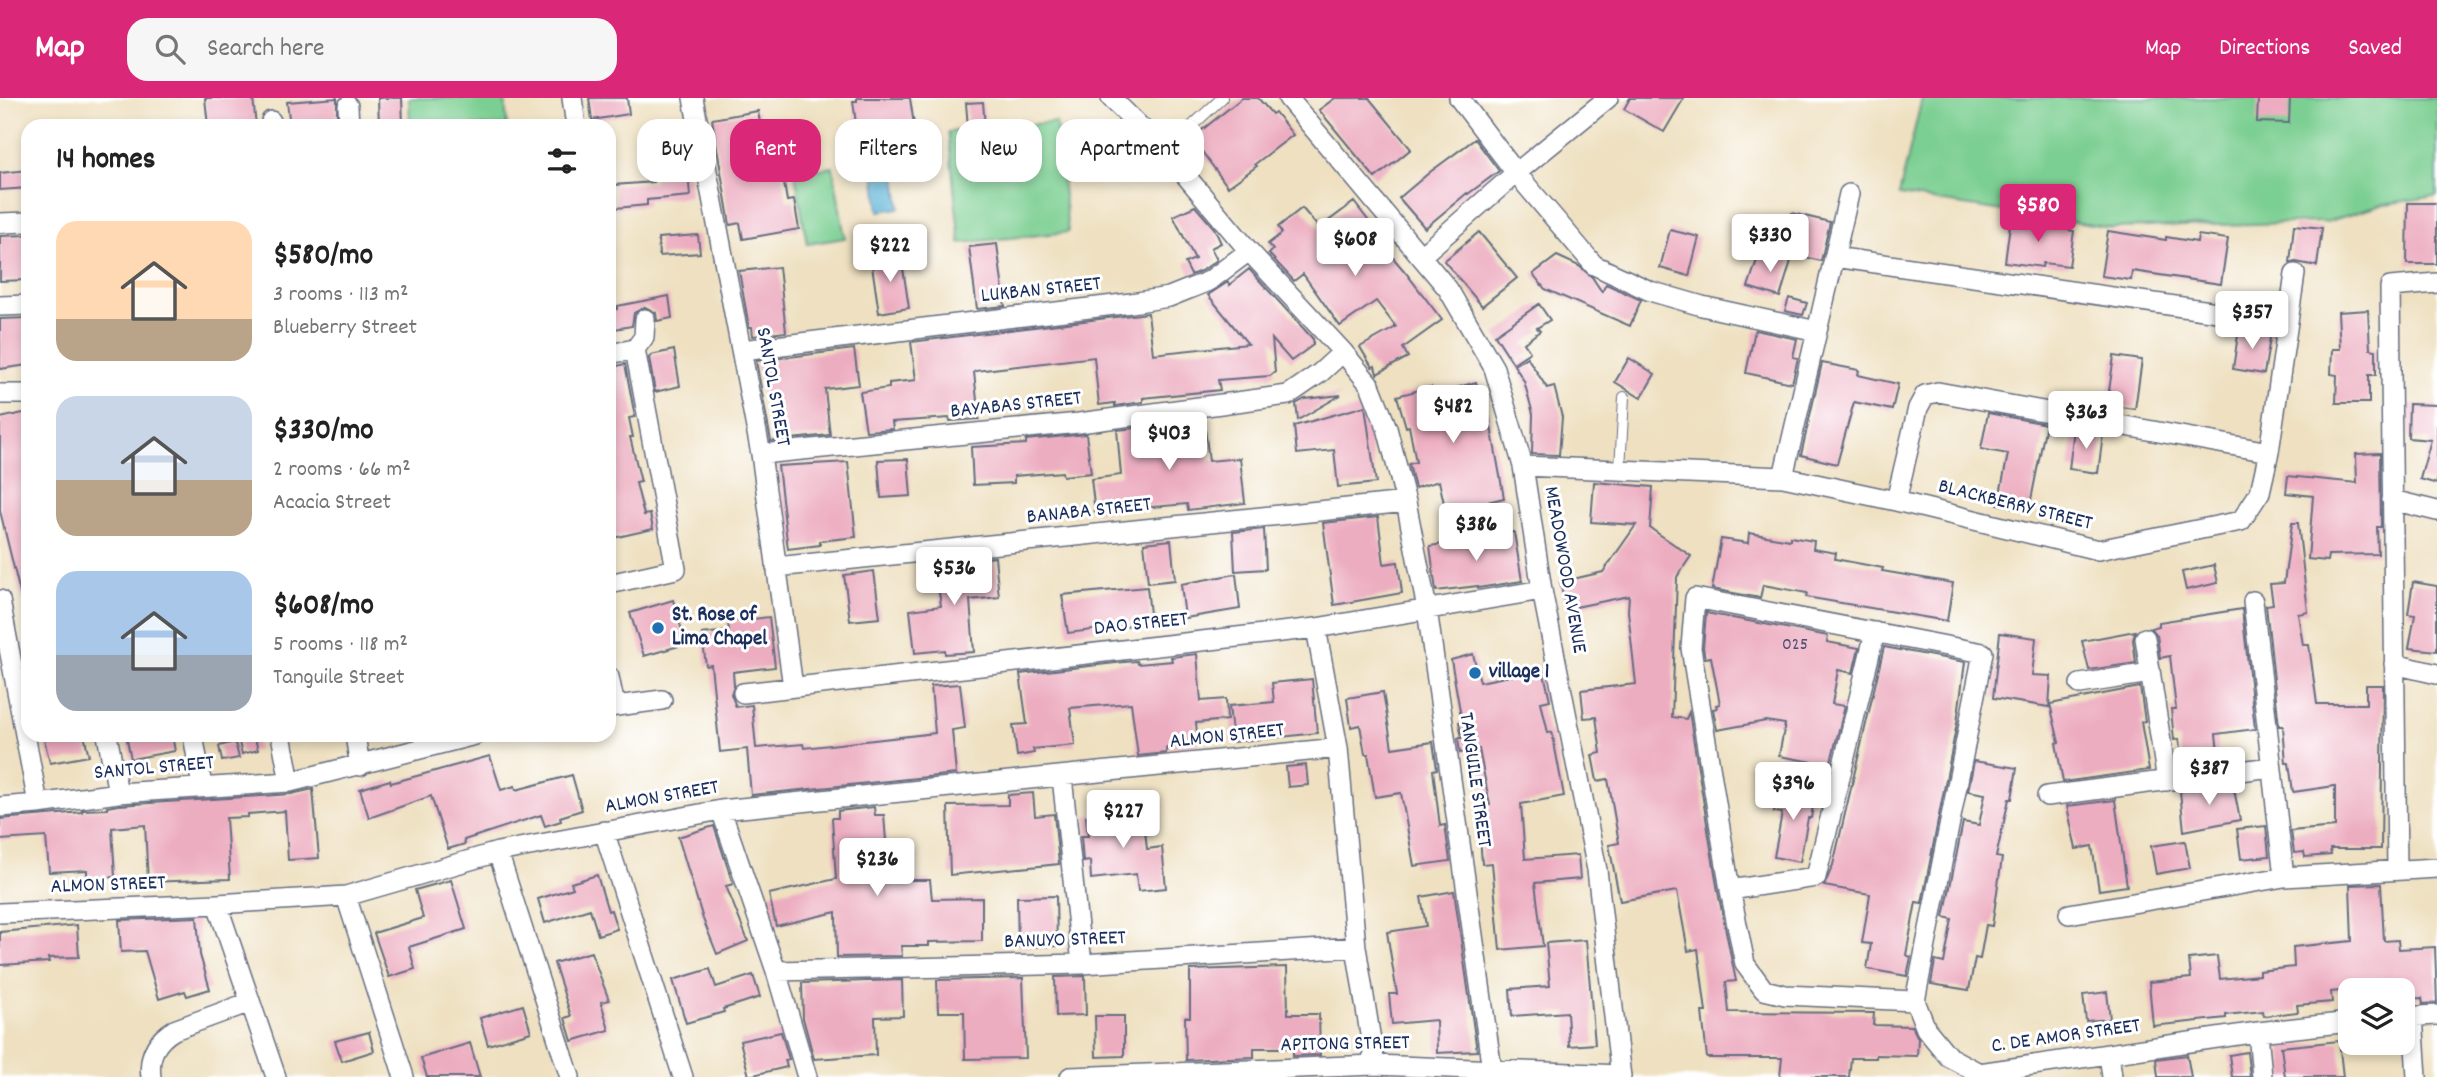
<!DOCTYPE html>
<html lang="en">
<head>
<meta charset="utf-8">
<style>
	body { margin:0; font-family:Dekko,sans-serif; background:#f6f6f6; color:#222; height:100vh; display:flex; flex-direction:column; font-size:26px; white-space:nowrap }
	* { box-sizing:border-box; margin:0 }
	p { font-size:23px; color:#767676 }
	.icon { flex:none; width:38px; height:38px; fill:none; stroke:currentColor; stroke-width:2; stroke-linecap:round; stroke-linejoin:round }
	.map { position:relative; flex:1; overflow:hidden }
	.panel { position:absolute; left:21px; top:21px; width:595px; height:623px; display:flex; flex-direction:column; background:#fff; border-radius:21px; box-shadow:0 4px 10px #0003 }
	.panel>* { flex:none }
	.top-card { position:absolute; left:637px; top:21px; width:665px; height:63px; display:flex; gap:14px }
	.fabs { position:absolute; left:2338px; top:880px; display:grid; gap:14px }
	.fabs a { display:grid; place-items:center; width:77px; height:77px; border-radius:14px; background:#fff; box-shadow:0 4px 10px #0003; font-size:35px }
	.price { position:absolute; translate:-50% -60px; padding:0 16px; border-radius:7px; background:#fff; color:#222; font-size:23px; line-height:46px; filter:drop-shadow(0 2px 4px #0008) }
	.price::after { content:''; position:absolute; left:50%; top:42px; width:21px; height:16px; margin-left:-10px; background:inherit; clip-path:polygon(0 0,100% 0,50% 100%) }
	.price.current { background:#db2777; color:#fff }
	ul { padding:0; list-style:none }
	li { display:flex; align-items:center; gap:21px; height:175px; padding:0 35px }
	li span { display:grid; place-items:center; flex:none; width:196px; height:140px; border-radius:21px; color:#555 }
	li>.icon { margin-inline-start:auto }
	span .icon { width:84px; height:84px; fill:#fffc; stroke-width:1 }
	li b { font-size:30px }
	h2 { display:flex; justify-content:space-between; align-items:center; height:84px; padding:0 35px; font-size:30px }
	.tag { padding:0 24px; border-radius:21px; background:#fff; box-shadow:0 4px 10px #0003; font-size:24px; line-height:63px }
	.tag.current { background:#db2777; color:#fff }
	header { display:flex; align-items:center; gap:42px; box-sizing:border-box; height:98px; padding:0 35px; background:#db2777; color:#fff }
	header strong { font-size:33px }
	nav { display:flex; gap:38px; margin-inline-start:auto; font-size:24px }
	.search { width:490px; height:63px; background:#f6f6f6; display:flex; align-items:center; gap:18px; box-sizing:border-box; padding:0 24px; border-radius:21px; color:#767676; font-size:26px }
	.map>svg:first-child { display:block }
	.green { fill:#7ccf92; stroke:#4c7f78; stroke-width:2 }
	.water { fill:#58b2d6; stroke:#3a709a; stroke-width:2 }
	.building { fill:#edadc1 }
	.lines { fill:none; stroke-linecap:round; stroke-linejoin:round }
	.lane-casing { stroke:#656d80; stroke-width:12 }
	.street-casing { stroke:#656d80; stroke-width:22 }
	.lane { stroke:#fff; stroke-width:10 }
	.street { stroke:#fff; stroke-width:19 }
	.poi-dot { fill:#1f6fb2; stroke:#fff; stroke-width:2.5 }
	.labels { text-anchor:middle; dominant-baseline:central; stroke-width:6; stroke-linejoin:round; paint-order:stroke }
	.number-label { font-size:18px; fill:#504e77 }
	.street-label { font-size:21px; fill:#1b2f5e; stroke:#fff }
	.poi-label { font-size:21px; font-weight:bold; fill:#1b2f5e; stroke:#fff; text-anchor:start }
</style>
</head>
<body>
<header>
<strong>Map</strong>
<div class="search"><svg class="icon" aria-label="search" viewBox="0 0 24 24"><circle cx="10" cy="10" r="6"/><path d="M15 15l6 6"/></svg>Search here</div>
<nav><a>Map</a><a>Directions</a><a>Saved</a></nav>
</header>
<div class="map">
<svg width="2437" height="979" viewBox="0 0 2437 979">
	<rect width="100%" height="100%" fill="#fff"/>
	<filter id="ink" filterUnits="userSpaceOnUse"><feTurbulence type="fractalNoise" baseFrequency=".0143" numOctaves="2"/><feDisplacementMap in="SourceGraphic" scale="14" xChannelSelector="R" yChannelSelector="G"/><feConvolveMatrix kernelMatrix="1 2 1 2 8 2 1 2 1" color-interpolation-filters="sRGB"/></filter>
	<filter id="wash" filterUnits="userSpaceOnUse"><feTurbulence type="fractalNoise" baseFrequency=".00686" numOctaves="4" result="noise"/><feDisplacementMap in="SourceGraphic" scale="28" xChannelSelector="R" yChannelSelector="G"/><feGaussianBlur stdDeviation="1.57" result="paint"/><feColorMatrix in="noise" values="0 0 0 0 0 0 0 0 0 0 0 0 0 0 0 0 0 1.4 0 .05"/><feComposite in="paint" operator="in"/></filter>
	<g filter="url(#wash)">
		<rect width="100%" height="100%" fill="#eee0c0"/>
		<path class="green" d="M409,0H505L507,28H410Z
			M1922,0H2437V98L2385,106L2326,124L2112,130L1899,97Z
			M1056,24L1068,134L960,145L948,34Z
			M833,69L845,140L807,146L795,75Z"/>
		<path class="water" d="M894,62L900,110L879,113L873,65Z"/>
		<g id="blocks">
			<path class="building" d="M205,0H253L256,28H208Z
				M337,0V28H290L287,4Z
				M378,0H402L403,28H379Z
				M589,0H627L629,16L592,22Z
				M857,0H910L915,34L858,41L853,3H857Z
				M1242,0H1258L1272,16L1275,14L1293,37L1255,66L1257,68L1228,89L1192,40Z
				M1335,0H1369L1411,51L1375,80L1319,12Z
				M1630,0H1684L1664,34L1624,11Z
				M2258,0H2290L2289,25L2257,24Z
				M983,4L985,29L968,30L966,5Z
				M758,13L769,76L782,73L787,103L794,102L799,131L743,141L740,125L730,127L712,21Z
				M1475,41L1499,73L1468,96L1467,95L1425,130L1399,100L1430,74Z
				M28,72V90L0,92V75Z
				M688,74L690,98L647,102V107L616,110L614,87L654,84V77Z
				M1354,104L1371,126L1367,129L1406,175L1442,222L1403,250L1408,259L1377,276L1375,268L1372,269L1360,249L1396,229L1376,203L1340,228L1303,176L1294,183L1269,156L1273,152L1268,146L1282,135L1278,129L1302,110L1319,130Z
				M2408,105H2437V166H2407Z
				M1195,108L1214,130L1221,145L1211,150L1217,162L1203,172L1191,177L1185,165L1195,161L1173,118Z
				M1792,115L1830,124L1821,163L1783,154Z
				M2011,119L2048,124V129L2074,133L2069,168L2043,165L2042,169L2005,164Z
				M2294,127L2322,130L2317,168L2296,164L2290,165Z
				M1670,132L1699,139L1689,178L1660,170Z
				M2108,133L2166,142V139L2197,144L2198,137L2228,141L2221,186L2132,173L2131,182L2101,178Z
				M1479,134L1517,180L1482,208L1444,163Z
				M28,137V182L0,183V138Z
				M698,137L700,155L659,158L658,140Z
				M997,146L1005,208L977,211L969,149Z
				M1760,153L1791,163L1780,199L1748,189Z
				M901,157L909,210L879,215L871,161Z
				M1557,158L1579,168L1592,179L1602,194L1606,186L1641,202L1630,228L1545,191L1533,176Z
				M779,169L786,234L753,238L752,229H749L739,173Z
				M1249,171L1313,241V247L1291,263L1272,241L1275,274L1270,278L1218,282L1220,292L1143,300V304L1115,308V305L1099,307L1094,259L976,273L974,274L979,321L950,323L949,320L892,324L893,331L866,333L860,294L889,290V285L916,282L911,244L1148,215L1153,256L1248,246L1208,197L1228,184L1229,187Z
				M669,198L672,220L657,223L656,215L645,209L634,215L632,228L609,232V212L617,211V208Z
				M1789,200L1807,205L1803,217L1785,213Z
				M1539,206L1550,222L1537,230L1540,233L1524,245L1530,254L1513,265L1495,237Z
				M2368,212L2370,251L2376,252V277H2369V305H2336L2337,277L2331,276L2332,251H2340L2338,214Z
				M28,220V267L0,271V221Z
				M2239,230L2271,234L2264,276L2233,271Z
				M1755,232L1797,241L1793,259L1798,260L1792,285L1746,275Z
				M854,251L859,287L825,291L830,337L771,343L756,263Z
				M674,252L680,288L655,294L649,260L651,257Z
				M2114,258L2142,262L2135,311L2107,307Z
				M1527,259L1547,290L1554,288L1562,319L1559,357L1532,356L1533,316L1524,283L1514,267Z
				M1629,260L1655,276L1641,300L1615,284Z
				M1822,265L1859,272L1858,277L1898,286L1892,312L1854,304L1837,366L1801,357Z
				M625,266L635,319L629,320L633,339H630L641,384L636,385L644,417L650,416L653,431L609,441V270Z
				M1476,284L1485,313L1488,312L1504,400L1446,414L1439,383L1415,390L1409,366L1416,364L1409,328L1406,329L1397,298L1431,289L1433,297Z
				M1341,297L1298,322L1296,306L1305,301Z
				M2409,306L2437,307V386L2420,381L2431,342L2408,340Z
				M1365,308L1376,385L1338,389L1334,352L1297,356L1294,328Z
				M28,314V503H22L0,413V320Z
				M1988,315L2046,326L2029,412L1998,406L2008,356L1981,351Z
				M1204,323L1209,363L1240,360L1245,405L1188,412L1187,406L1095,414L1091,381L1121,377L1117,332Z
				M2074,331L2103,336L2098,375L2069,371Z
				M1086,336L1091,375L1063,378L1062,374L1014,378V385L973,387L971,349L1026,346V342Z
				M2380,355L2381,429H2377L2378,456L2328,457L2327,463L2308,461L2313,398L2286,395L2288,378L2357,385L2356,356Z
				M908,361L911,398L881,400L878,362Z
				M848,364L856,439L820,443V447L788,451L778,368Z
				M1594,384L1653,389L1650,430L1691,458L1677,479L1672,619L1686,621L1689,614L1718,794L1736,883L1726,884L1729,914L1874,915L1873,927L1912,928L1918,940L1917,958L1876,957V960H1851L1849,979H1780L1782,960H1707L1702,914H1706L1698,851L1688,853L1677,793L1620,803L1609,747L1619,745L1608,681L1597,683L1592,657L1601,655L1596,619L1584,620L1581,592L1636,586L1628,513L1629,498L1566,511L1560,484L1603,474L1636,427L1591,424Z
				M1378,419L1384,466L1398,464L1402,495L1334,507L1323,425Z
				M2292,425H2298L2308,514L2298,516L2303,547H2309L2317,606H2366V587H2383L2381,751H2330L2331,757L2305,759L2304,754L2294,755L2291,733L2335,729V688L2293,694L2289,665H2286L2283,628H2279L2266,507L2273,506L2270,486L2284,485Z
				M1264,431L1266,471L1235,473L1233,434Z
				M1514,434L1522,483L1478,490V488L1436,493L1430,448Z
				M1749,435L1790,442V439L1814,443L1813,451L1836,455L1835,461L1883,470L1882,473L1953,485L1947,523L1806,499L1807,495L1763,487L1760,500L1712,491L1721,441L1748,445Z
				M1171,442L1175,482L1148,485L1144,445Z
				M995,459L999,499L970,502L974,554L945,556V552L915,555L910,512L941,508L935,467Z
				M2214,467L2218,485L2186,492L2182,474Z
				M874,473L880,520L850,523L844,477Z
				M1236,476L1240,511L1185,520L1181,486Z
				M2413,484L2437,488V553L2409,550L2415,517L2408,516Z
				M1147,489L1151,525L1068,535L1062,497Z
				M673,502L686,546L644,558L630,515Z
				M2242,511L2255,631L2216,636L2219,663L2182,668L2179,641L2174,642L2171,611H2176L2170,558L2160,560L2157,537L2151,530L2159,528V524Z
				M1706,515L1828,538L1827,544L1859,550L1853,575L1838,572L1832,606L1845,608L1830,667L1779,658L1785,626L1766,623L1717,632L1713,611L1717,610L1716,607L1720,606L1711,559L1705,560L1703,550Z
				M769,519L775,569L733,574L734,587L731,596L736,609L752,607L756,650L803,646L804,650L935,635L931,588L960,586L965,630L952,632L956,676L751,697L747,651L720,654L711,567L706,568L702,536L729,533L728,524Z
				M2135,533L2133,542L2136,565L2089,572L2082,543Z
				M2000,535L2036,540L2032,577L2051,578L2049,609L1993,600Z
				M1884,549L1965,564L1957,625L1922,805L1916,804L1906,857L1911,859L1907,878L1867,871L1871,846L1862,845L1870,796L1824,788L1833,767Z
				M1197,556L1201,603L1226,601L1227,622L1196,625L1198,646L1166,650V655L1138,658L1131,605L1070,610L1075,647L1033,651L1034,655L1017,658L1013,627L1027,626L1020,576L1124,564L1137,563L1138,566L1172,563L1171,559Z
				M1473,556L1480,584L1543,571L1550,602L1541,604L1548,635L1552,634L1564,698L1521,706L1525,761L1578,757L1580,781L1535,785L1543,848L1500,852L1492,765L1482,766L1478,708L1490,707L1479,651L1460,655L1458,640H1462L1459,624H1462L1451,562Z
				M1312,581L1317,635L1233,644L1229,608L1274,604L1272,585Z
				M2140,589L2145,623L2141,624L2149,672L2063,684L2056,645L2059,644L2050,606Z
				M1383,594L1392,650L1433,644L1437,671L1433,672L1440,728L1445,727L1450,763L1414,768L1401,695L1375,699L1368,656H1365L1360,627L1351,629L1347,600Z
				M43,637H84L89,658L50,665Z
				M126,637H172L175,653L131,661Z
				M254,637L258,652L242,656L238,640Z
				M235,644L239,660L222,663L219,648Z
				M490,658L501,692L515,688L516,692L572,677L582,712L560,719L561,723L545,728L541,717L464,742L465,746L448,751L431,698L369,720L360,691L390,682L391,685Z
				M1974,663L2017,670L2012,701H2009L1996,759L2002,760L1992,828L1986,827L1980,861L1975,860L1969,892L1931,886L1935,863L1944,865L1952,821L1944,819L1963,724L1979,727L1985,696L1968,693Z
				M1306,667L1308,687L1288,689L1286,669Z
				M2233,686L2240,722L2184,733L2180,693Z
				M1778,689L1815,696L1811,720H1808L1800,764L1774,759L1782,715L1774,714Z
				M313,691L319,760L288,762L285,713L248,716V719L226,720L230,781L148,784L145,727L112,730L115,779L87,780V772L49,774L46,739L0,742V721L82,714V712L107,711V709L119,707L291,696Z
				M1033,695L1035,718L1054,716L1059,766L950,777L948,708L1008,707V697Z
				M2115,702L2127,788L2099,792L2092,748L2076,751L2067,708Z
				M874,709L875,717H884L889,782H930L932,801L982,800V843L929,844V848H901L902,858L837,859L836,814L776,828L769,796L836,781L832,720H838V713Z
				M1143,714L1147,751L1162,749L1166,790L1138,793L1136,776L1091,781L1090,763L1083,764L1081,738H1088L1086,718Z
				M714,728L733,786L726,788L748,843L717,856L703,821L678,739Z
				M2266,728L2269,758L2241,761L2237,731Z
				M2185,743L2190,770L2156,776L2151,748Z
				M597,777L608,813L611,812L617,831L598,837L590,811L545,825L538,801L573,790L571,785Z
				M451,782L466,831L409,849L415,871L389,879L374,835L423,820L415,792Z
				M2381,786L2384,843L2398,842L2399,851L2435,849L2437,905L2423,906L2422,900L2405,901L2404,892H2350L2331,894L2332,904L2297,907L2298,914L2264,918L2263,913L2226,917V920L2153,928L2149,884L2191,880L2189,861L2217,858L2220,881L2259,877V873L2294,869L2293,849L2352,843L2350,787Z
				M1454,793L1477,953L1437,955L1436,922L1392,926L1389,896H1397L1387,834L1426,828L1421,799Z
				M1056,798L1057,848L1018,849L1017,799Z
				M197,819L200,857L210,891L187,898L185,893L159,901L145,853L121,854L119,822Z
				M77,827L79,859L48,860L49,864L0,867V834Z
				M1586,842L1595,946L1569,948L1567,914L1512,918L1510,891L1550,888L1546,845Z
				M591,854L609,902L601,904L609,932L572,943L565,920L571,918L554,865Z
				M1287,869L1288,916H1319L1320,957L1293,958V950H1254V959L1186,962L1185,919H1190V872Z
				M710,871L716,889L753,877L760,899L723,911L724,914L686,925L673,882Z
				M1085,878L1086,917L1056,918L1055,879Z
				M1023,880L1026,960L965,961L964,914H938L937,882Z
				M902,882L903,918L875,919L876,957L814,961L803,920L802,885Z
				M2107,894L2110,921L2086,923L2083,897Z
				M523,907L531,934L488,947L480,920Z
				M1095,918H1124V958L1096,959Z
				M369,934L374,953L342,963L335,943Z
				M781,934L789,961L785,962L787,969L749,978L740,943Z
				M2339,943L2343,979H2285L2281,949Z
				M470,945L480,979H427L421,960Z
				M2247,954L2250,979H2232L2229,957Z
				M2187,957L2191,979H2158L2156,961Z"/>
		</g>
	</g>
	<g filter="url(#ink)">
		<use href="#blocks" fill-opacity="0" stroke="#656d80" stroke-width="2"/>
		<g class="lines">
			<defs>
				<path id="lane" d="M1165,53L1222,0
					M1620,371L1624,299"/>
				<path id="street" d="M572,0L576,28
					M693,0L761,356L793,589
					M1111,0L1165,53L1249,153L1343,254L1370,287L1387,330L1406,404L1427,511L1492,972
					M1288,0L1448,191L1494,270L1523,368L1542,492L1597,772L1621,979
					M1459,0L1516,75L1594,167L1650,193L1702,208L1817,233
					M348,8L349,28
					M271,23V28
					M0,125L28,124
					M1421,158L1516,75L1608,0
					M1834,159L2287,224
					M0,208L28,207
					M635,251L644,239L645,221
					M742,252L1131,205L1169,199L1209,183L1249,153
					M609,256L635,251L676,471L609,486
					M0,296H28
					M761,356L1079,325L1288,297L1320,275L1343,254
					M1523,368L1783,379L1896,403L2098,452L2241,423L2260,394L2269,354L2295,176
					M1783,379L1849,96
					M2392,402L2437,413
					M1896,403L1918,310L1925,297L1938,294L2269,354
					M776,469L1406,404
					M0,502L38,706
					M2253,503L2284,779
					M1316,530L1338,650L1356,849L1375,967
					M2145,540L2167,683
					M2394,566L2437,576
					M609,579L615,608
					M2080,586L2150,575
					M743,595L1316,530L1542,492
					M609,609L662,602
					M107,637L118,695
					M193,637L202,688
					M281,637L290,684
					M355,637L360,668
					M1062,679L1082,866
					M2047,698L2271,669
					M0,709L38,706L118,695L290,684L475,637
					M721,712L776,873L807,979
					M604,733L683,979
					M498,754L570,979
					M2397,772L2390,189L2437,185
					M1730,792L1816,779L1875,534
					M346,798L404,979
					M217,806L276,979
					M0,815L217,806L346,798L498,754L721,712L1338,650
					M2069,816L2284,779L2437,770
					M776,873L1082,866L1356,849
					M1915,903L1983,555L1695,500L1691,550L1730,792L1745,866L1764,892L1785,897L1915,903L1926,931L1949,959L1979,975L2258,934L2350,924
					M2413,918L2417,979
					M2403,919L2437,917
					M2258,934L2262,979
					M2109,956L2112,979
					M151,979C148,957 156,943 174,932L250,904
					M1070,979L1375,967L1621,977"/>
			</defs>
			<use href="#lane" class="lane-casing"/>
			<use href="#street" class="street-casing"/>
			<use href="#lane" class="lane"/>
			<use href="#street" class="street"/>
		</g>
	</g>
	<g class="poi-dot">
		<circle cx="658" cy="530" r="7"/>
		<circle cx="1475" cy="575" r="7"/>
	</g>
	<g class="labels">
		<g class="number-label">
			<text x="1795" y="547">025</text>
		</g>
		<g class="street-label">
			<text transform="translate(1041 193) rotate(-6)">LUKBAN STREET</text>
			<text transform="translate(772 289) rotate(80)">SANTOL STREET</text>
			<text transform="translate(1016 308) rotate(-6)">BAYABAS STREET</text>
			<text transform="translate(2015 408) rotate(14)">BLACKBERRY STREET</text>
			<text transform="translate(1089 414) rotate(-6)">BANABA STREET</text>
			<text transform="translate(1564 472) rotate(80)">MEADOWOOD AVENUE</text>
			<text transform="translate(1141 527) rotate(-6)">DAO STREET</text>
			<text transform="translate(1227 639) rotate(-6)">ALMON STREET</text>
			<text transform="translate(154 671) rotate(-5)">SANTOL STREET</text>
			<text transform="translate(1474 682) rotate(82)">TANGUILE STREET</text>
			<text transform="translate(662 700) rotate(-10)">ALMON STREET</text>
			<text transform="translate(108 788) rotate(-2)">ALMON STREET</text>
			<text transform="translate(1065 843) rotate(-2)">BANUYO STREET</text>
			<text transform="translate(2066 939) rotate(-8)">C. DE AMOR STREET</text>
			<text transform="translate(1345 947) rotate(-1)">APITONG STREET</text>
		</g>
		<g class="poi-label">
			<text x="672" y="518">St. Rose of<tspan x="672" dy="24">Lima Chapel</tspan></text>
			<text x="1489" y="575">village 1</text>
		</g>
	</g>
</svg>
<div class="fabs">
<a><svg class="icon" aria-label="layers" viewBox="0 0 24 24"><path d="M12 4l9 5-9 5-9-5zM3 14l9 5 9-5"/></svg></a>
</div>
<b class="price current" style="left:2038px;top:146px">$580</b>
<b class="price" style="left:1770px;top:176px">$330</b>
<b class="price" style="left:1355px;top:180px">$608</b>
<b class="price" style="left:890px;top:186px">$222</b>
<b class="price" style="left:2252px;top:253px">$357</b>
<b class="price" style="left:1453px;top:347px">$482</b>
<b class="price" style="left:2086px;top:353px">$363</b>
<b class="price" style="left:1169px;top:374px">$403</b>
<b class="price" style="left:1476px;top:465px">$386</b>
<b class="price" style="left:954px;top:509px">$536</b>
<b class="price" style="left:2209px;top:709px">$387</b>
<b class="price" style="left:1793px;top:724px">$396</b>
<b class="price" style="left:1123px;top:752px">$227</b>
<b class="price" style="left:877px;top:800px">$236</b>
<div class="top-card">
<a class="tag">Buy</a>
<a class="tag current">Rent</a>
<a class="tag">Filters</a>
<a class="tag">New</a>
<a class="tag">Apartment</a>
</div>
<section class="panel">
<h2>14 homes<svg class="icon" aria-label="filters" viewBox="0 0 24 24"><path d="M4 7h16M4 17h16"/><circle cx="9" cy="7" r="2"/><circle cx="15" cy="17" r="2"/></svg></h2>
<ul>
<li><span style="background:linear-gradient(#ffd9b3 70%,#b9a48a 0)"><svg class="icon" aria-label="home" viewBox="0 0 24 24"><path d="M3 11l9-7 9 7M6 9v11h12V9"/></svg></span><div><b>$580/mo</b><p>3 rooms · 113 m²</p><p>Blueberry Street</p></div></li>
<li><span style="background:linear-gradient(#c9d6e8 60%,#b9a48a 0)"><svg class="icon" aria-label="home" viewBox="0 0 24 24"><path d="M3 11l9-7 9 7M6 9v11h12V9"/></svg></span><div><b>$330/mo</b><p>2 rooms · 66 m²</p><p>Acacia Street</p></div></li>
<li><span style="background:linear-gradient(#a9c7e8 60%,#9aa5b1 0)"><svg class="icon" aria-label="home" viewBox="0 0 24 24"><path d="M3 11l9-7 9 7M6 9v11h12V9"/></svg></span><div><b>$608/mo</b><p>5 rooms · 118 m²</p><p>Tanguile Street</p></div></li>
</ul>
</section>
</div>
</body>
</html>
